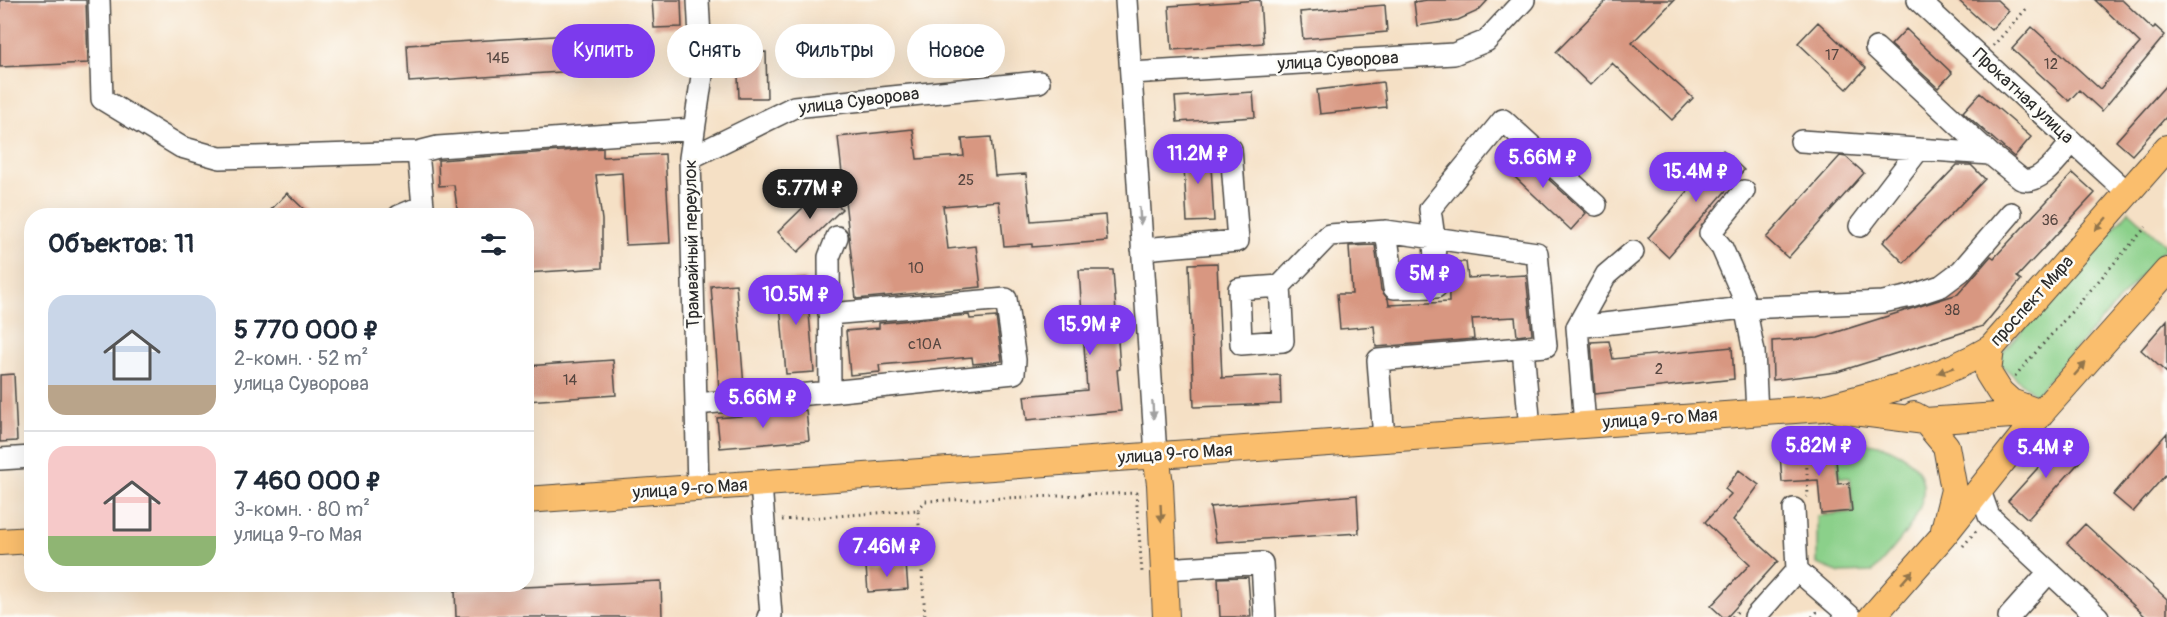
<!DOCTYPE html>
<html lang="ru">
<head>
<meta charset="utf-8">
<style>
	body { margin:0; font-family:Pangolin,sans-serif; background:#f6f6f7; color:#1f2937; height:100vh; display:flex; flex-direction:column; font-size:22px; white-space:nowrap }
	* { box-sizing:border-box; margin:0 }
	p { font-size:20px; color:#747a83 }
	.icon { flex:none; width:33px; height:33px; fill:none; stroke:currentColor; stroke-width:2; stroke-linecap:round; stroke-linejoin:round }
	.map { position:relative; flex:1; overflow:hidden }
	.panel { position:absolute; left:24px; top:208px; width:510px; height:384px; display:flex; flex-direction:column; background:#fff; border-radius:24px; box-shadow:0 6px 24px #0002 }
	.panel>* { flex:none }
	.banner { position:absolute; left:552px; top:24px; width:570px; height:54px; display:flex; gap:12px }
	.price { position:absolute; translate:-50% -51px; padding:0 14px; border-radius:21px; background:#7c3aed; color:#fff; font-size:20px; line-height:39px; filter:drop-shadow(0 2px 3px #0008) }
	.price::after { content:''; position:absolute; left:50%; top:36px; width:18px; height:14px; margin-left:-9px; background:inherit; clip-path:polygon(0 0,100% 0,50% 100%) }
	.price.on { background:#222; color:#fff }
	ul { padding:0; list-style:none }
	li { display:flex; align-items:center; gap:18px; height:150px; padding:0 24px }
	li+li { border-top:2px solid #e0e1e3 }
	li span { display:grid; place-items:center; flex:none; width:168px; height:120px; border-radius:18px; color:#555 }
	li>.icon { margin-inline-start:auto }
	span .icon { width:72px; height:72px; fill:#fffc; stroke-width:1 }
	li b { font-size:26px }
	h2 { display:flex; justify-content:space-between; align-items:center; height:72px; padding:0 24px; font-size:26px }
	.pill { padding:0 21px; border-radius:27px; background:#fff; box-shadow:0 6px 24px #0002; font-size:21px; line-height:54px }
	.pill.on { background:#7c3aed; color:#fff }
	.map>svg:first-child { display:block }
	.green { fill:#8bd08a; stroke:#5b7e5a; stroke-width:1.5 }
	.building { fill:#d89781 }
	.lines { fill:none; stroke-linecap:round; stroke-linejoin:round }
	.minor-casing { stroke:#494642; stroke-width:24 }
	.major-casing { stroke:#494642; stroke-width:28 }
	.path { stroke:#494642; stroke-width:3; stroke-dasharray:1.5 4.5; stroke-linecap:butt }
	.minor { stroke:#fff; stroke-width:21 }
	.major { stroke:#fabe6d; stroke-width:26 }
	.oneway { fill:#a0a0a0 }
	.oneway2 { fill:#92744c }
	.labels { text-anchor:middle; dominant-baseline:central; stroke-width:5; stroke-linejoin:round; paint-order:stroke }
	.number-label { font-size:15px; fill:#564640 }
	.street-label { font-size:18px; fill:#2b2b2b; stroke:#fdfcf7 }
</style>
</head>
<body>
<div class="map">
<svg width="2167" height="617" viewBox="0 0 2167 617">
	<rect width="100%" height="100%" fill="#fdfcf7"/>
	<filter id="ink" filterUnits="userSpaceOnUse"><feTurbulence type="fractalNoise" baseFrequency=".0167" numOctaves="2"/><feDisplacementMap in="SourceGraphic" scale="12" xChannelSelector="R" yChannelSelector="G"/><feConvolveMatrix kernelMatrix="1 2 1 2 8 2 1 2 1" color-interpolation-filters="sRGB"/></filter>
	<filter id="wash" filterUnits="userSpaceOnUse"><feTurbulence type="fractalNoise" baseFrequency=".008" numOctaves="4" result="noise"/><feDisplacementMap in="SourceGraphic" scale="24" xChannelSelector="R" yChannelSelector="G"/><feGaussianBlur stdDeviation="1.35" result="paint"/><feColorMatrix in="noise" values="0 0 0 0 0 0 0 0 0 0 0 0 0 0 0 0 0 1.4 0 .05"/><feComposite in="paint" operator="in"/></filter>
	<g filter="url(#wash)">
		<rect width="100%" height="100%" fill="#f5e0c5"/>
		<path class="green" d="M2129,211L2167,246L2035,395L1996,360Z
			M1868,443C1884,445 1897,450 1910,461C1948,495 1895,546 1873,572L1840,573L1817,564V516L1853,512L1850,478L1839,477L1836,446Z"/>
		<g id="blocks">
			<path class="building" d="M0,0H86L88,63L0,67Z
				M652,0H681L682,27L654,28Z
				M1260,0L1263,43L1172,50L1169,6Z
				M1427,0H1488L1478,11L1458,20L1417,26L1414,2Z
				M1607,0H1674L1632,43L1693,98L1672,120L1612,63L1590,85L1556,52Z
				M1958,0H1997L2009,11L1991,30Z
				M2095,0H2122L2153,29L2155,26L2165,35L2102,111L2079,90L2069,101L2012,49L2032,27L2100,89L2140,43Z
				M1385,5L1387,32L1303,39L1300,12Z
				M1818,22L1866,68L1847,89L1798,43Z
				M1906,29L1952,73L1938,88L1891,45Z
				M587,34L590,70L409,82L407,45Z
				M766,52L767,98H739L737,53Z
				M1383,82L1386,107L1320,114L1317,90Z
				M2167,84V116L2132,155L2116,141Z
				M1253,92L1255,117L1177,122L1175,97Z
				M1980,93L2031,137L2014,157L1963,112Z
				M913,129L917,159L964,156L962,139L991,137L995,176L1026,174L1031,221L1105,215L1107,241L1032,247V244L1004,246L999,201L943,206L948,249L976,246L981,287L856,299L838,137Z
				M1210,147L1214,221L1187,222L1183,148Z
				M603,148V157L665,154L670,243L626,245L622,173L596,175L602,220V268L526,273V216H458L454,185L439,186L438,160H440Z
				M1514,148L1586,213L1571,230L1500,163Z
				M1723,150L1744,170L1668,257L1648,238Z
				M1840,156L1846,157L1864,173L1788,258L1766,238Z
				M1957,165H1971L1985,179L1904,263L1883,242Z
				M2073,173L2095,193L2017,277L2021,280L1983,326L1837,372L1773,380L1772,341L1818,338L1958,294L1991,256L1994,258Z
				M822,189L842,209L798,252L778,232Z
				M287,193L311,216H265Z
				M1375,245L1381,290L1388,299L1389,305L1449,302L1448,262H1466L1468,278L1526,275L1532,334L1517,336L1515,317L1472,319L1474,339L1376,347L1374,326L1340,329L1337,294H1352L1349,246Z
				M1217,263L1222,378L1280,375L1281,404L1194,407L1189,264Z
				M1079,270H1113L1120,369L1117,370L1121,411L1027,420L1024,396L1087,390Z
				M806,278L814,372L786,374L778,280Z
				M736,284L744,387L719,389L711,286Z
				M969,315L970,319L996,317L1002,361L973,364L972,357L879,365L880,372L850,375L846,331L879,328V323Z
				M2167,320V373L2141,350Z
				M1609,341L1613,359L1732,347L1734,379L1595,394L1591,342Z
				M613,360L616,395L526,401V366Z
				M14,374L17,441L0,442V375Z
				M806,410L809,440L720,448L717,418Z
				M2167,433V473L2133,512L2113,495Z
				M2064,439L2084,457L2028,519L2008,501Z
				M1835,446L1838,484L1849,483L1852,511L1821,514L1818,480L1782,482L1780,454L1816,452L1815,448Z
				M1739,470L1759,485L1733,520L1778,561L1727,617H1723L1711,606L1750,564L1705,522L1731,494L1725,489Z
				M1357,495L1359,533L1216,542L1210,507Z
				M2085,524L2167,599V617H2146L2067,543Z
				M906,564L908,589L868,592L866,567Z
				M1248,577L1251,617H1220L1218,578Z
				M661,581L662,617H456L455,590Z"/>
		</g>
	</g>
	<g filter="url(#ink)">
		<use href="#blocks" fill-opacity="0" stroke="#494642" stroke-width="1.5"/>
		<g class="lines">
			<defs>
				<path id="minor" d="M99,0L102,99L181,147L220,158L418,152L438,147L694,129
					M698,0L702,76L690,158L698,488
					M1126,0L1156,455
					M1918,0L2128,193
					M1876,48L1990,154L2021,179C2040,187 2061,154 2072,142
					M1131,73L1454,54L1486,41L1524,0
					M1801,141L1990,154
					M690,158L794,107L1039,82
					M1744,191L1710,233L1722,248L1743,296L1754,352L1757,413
					M399,216L423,206L418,152
					M1860,226L1919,149
					M1386,231L1394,288L1436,287L1434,238L1430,209L1503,120L1596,205
					M1142,249L1238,241L1231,149
					M1280,286L1283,341L1241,344L1239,289L1280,286L1329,235L1386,231L1537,253L1546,346L1378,360L1384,439
					M829,314L1006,299L1015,360L1014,373L830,392
					M1577,327L1606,275L1633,252
					M1523,348L1530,429
					M696,404L830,392L829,257L837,237
					M1585,425L1577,327L1744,308L1883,302L1911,296L1941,286L1961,271L2011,213
					M0,459L32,457
					M761,484L771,615L768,617
					M1980,491L1989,516L2098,617
					M1794,509L1797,570L1851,617
					M1164,569L1262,563L1265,617
					M1755,617L1797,570
					M2009,617L2049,572"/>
				<path id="major" d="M1991,348L1988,373L2000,392L2011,402L2035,411
					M1838,410L1925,421L2041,413
					M1914,415L1925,421L1946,446L1954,490L1944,530
					M1156,455L1160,484L1166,617
					M526,500L1823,408C1880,393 1941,378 1991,348L2167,148
					M0,542L32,540
					M1872,617L1943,536L2041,413L2167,271"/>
			</defs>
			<use href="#minor" class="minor-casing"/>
			<use href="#major" class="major-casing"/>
			<path class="path" d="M1993,46L2026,9
				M2015,376L2146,227
				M1806,449L1808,496L1807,497
				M918,510L925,501L1136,493L1142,573
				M782,520L918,510L925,617
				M1963,546L1978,529
				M1732,617L1739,610
				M1812,617L1818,611"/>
			<use href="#minor" class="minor"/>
			<use href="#major" class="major"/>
		</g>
		<defs><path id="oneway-solid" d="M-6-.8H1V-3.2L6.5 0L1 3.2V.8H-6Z" transform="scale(1.5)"/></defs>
		<g class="oneway">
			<use href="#oneway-solid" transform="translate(1140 216) rotate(86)"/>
			<use href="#oneway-solid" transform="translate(1153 410) rotate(86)"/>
		</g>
		<g class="oneway2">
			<use href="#oneway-solid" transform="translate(2101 224) rotate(131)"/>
			<use href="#oneway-solid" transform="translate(2080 369) rotate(-48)"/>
			<use href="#oneway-solid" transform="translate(1946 370) rotate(161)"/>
			<use href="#oneway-solid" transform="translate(1161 513) rotate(87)"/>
			<use href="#oneway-solid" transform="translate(1907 577) rotate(-49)"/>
		</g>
	</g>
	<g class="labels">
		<g class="number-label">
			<text x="1832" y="55">17</text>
			<text x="498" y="58">14Б</text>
			<text x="2051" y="64">12</text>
			<text x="966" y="180">25</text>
			<text x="2050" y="220">36</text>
			<text x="916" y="268">10</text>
			<text x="1952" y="310">38</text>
			<text x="925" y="344">с10А</text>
			<text x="1659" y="369">2</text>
			<text x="570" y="380">14</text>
		</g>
		<g class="street-label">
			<text transform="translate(1338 61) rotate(-3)">улица Суворова</text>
			<text transform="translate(2023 96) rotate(43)">Прокатная улица</text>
			<text transform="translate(859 101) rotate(-7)">улица Суворова</text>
			<text transform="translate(692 244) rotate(-91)">Трамвайный переулок</text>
			<text transform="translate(2032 301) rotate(-48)">проспект Мира</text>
			<text transform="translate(1660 419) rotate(-4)">улица 9-го Мая</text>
			<text transform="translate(1175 454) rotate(-4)">улица 9-го Мая</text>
			<text transform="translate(690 489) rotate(-4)">улица 9-го Мая</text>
		</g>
	</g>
</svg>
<b class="price" style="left:1198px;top:185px">11.2M ₽</b>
<b class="price" style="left:1543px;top:189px">5.66M ₽</b>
<b class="price" style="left:1696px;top:203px">15.4M ₽</b>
<b class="price on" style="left:810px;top:220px">5.77M ₽</b>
<b class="price" style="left:1430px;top:305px">5M ₽</b>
<b class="price" style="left:796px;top:326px">10.5M ₽</b>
<b class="price" style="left:1090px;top:356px">15.9M ₽</b>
<b class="price" style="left:763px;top:429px">5.66M ₽</b>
<b class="price" style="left:1819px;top:477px">5.82M ₽</b>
<b class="price" style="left:2046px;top:479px">5.4M ₽</b>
<b class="price" style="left:887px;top:578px">7.46M ₽</b>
<div class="banner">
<a class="pill on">Купить</a>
<a class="pill">Снять</a>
<a class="pill">Фильтры</a>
<a class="pill">Новое</a>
</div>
<section class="panel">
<h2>Объектов: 11<svg class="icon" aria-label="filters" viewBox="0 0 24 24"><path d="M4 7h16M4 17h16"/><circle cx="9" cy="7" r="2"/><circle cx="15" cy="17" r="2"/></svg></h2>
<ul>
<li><span style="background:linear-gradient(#c9d6e8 75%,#b9a48a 0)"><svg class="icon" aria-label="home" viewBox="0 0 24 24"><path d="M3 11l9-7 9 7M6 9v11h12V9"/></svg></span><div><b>5 770 000 ₽</b><p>2-комн. · 52 m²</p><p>улица Суворова</p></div></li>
<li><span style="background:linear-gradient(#f6c9c9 75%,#8fb573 0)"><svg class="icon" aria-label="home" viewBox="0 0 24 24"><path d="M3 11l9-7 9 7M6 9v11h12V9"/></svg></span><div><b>7 460 000 ₽</b><p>3-комн. · 80 m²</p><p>улица 9-го Мая</p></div></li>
</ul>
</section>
</div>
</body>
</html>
